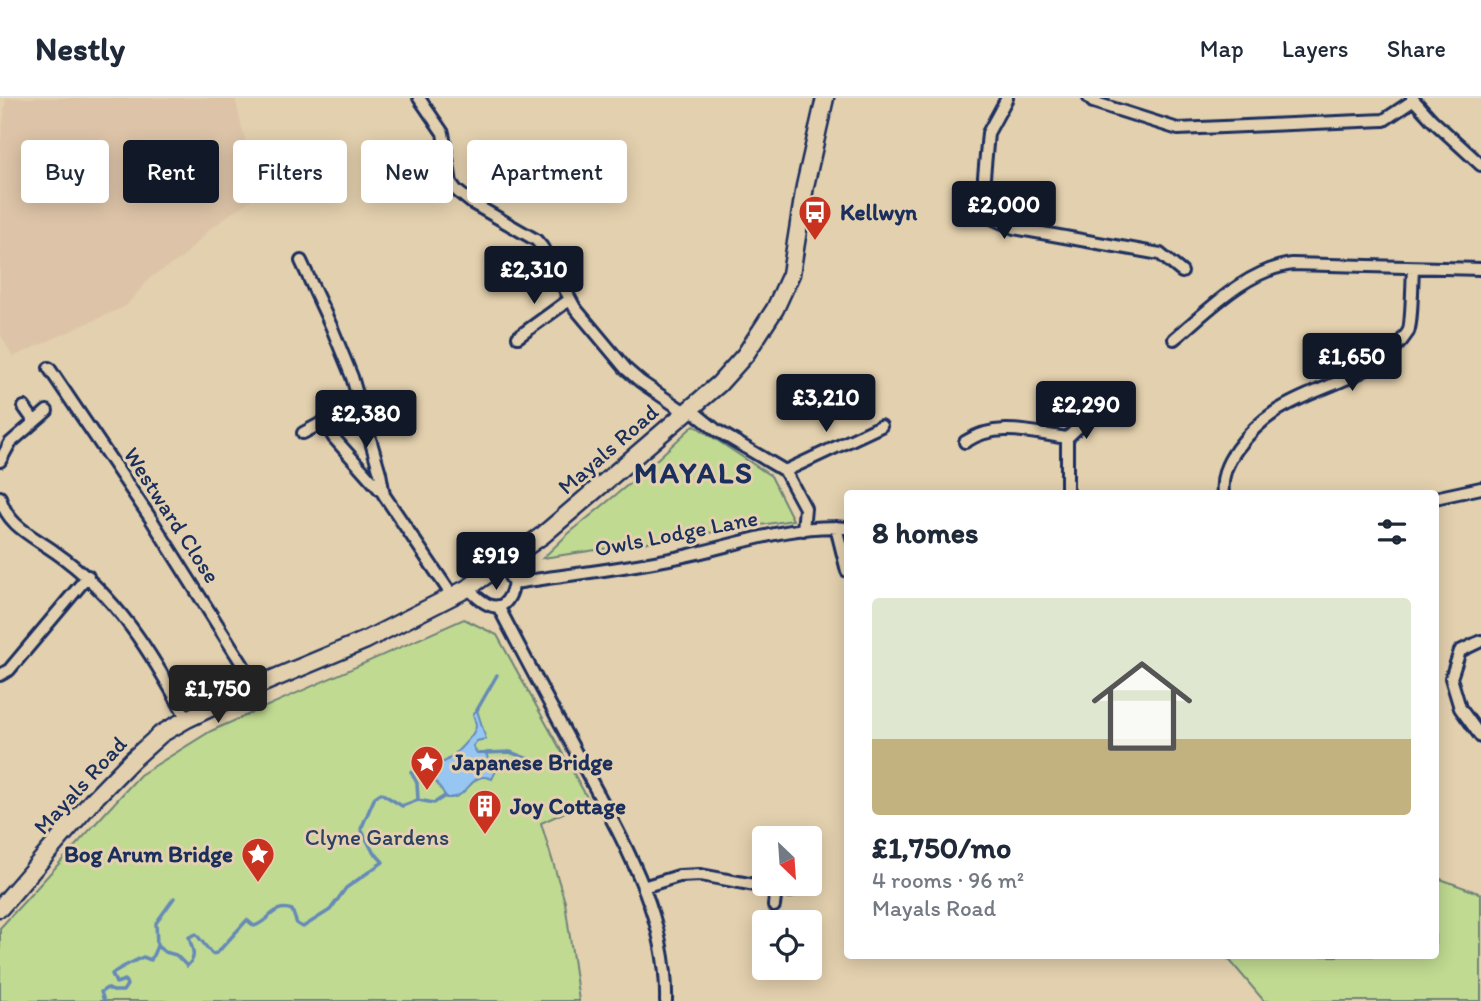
<!DOCTYPE html>
<html lang="en">
<head>
<meta charset="utf-8">
<style>
	body { margin:0; font-family:Itim,sans-serif; background:#f2f2f3; color:#1f2937; height:100vh; display:flex; flex-direction:column; font-size:26px; white-space:nowrap }
	* { box-sizing:border-box; margin:0 }
	p { font-size:23px; color:#747a83 }
	.icon { flex:none; width:38px; height:38px; fill:none; stroke:currentColor; stroke-width:2; stroke-linecap:round; stroke-linejoin:round }
	.map { position:relative; flex:1; overflow:hidden }
	.details { position:absolute; left:844px; top:392px; width:595px; height:469px; display:flex; flex-direction:column; background:#fff; border-radius:7px; box-shadow:0 4px 18px #0003 }
	.details>* { flex:none }
	.hud { position:absolute; left:21px; top:42px; width:665px; height:63px; display:flex; gap:14px }
	.needle { width:46px; rotate:155deg }
	.tools { position:absolute; left:752px; top:728px; display:grid; gap:14px }
	.tools a { display:grid; place-items:center; width:70px; height:70px; border-radius:7px; background:#fff; box-shadow:0 4px 18px #0003; font-size:35px }
	.price { position:absolute; translate:-50% -60px; padding:0 16px; border-radius:7px; background:#111827; color:#fff; font-size:23px; line-height:46px; filter:drop-shadow(0 2px 4px #0008) }
	.price::after { content:''; position:absolute; left:50%; top:42px; width:21px; height:16px; margin-left:-10px; background:inherit; clip-path:polygon(0 0,100% 0,50% 100%) }
	.price.active { background:#222; color:#fff }
	ul { padding:0; list-style:none }
	li { display:grid; align-content:center; gap:14px; height:371px; padding:0 28px }
	li+li { border-top:2px solid #e0e1e3 }
	li span { display:grid; place-items:center; height:217px; border-radius:7px; color:#555 }
	li>.icon { margin-inline-start:auto }
	span .icon { width:126px; height:126px; fill:#fffc; stroke-width:1 }
	li b { font-size:30px }
	h2 { display:flex; justify-content:space-between; align-items:center; height:84px; padding:0 28px; font-size:30px }
	.pill { padding:0 24px; border-radius:7px; background:#fff; box-shadow:0 4px 18px #0003; font-size:24px; line-height:63px }
	.pill.active { background:#111827; color:#fff }
	header { display:flex; align-items:center; gap:42px; box-sizing:border-box; height:98px; padding:0 35px; background:#fff; border-bottom:2px solid #e0e1e3 }
	header strong { font-size:33px }
	nav { display:flex; gap:38px; margin-inline-start:auto; font-size:24px }
	.map>svg:first-child { display:block }
	.built { fill:#ddc4a8 }
	.green { fill:#c0da91; stroke:#6e8478; stroke-width:2 }
	.water { fill:#97c6f2; stroke:#658ab7; stroke-width:2 }
	.lines { fill:none; stroke-linecap:round; stroke-linejoin:round }
	.stream { stroke:#658ab7; stroke-width:3.5 }
	.street-casing { stroke:#1b2f5e; stroke-width:16 }
	.secondary-casing { stroke:#1b2f5e; stroke-width:21 }
	.street { stroke:#e3d0ae; stroke-width:10 }
	.secondary { stroke:#e3d0ae; stroke-width:16 }
	.labels { text-anchor:middle; dominant-baseline:central; stroke-width:6; stroke-linejoin:round; paint-order:stroke }
	.poi-label { font-size:23px; font-weight:bold; fill:#1b2f5e; stroke:#e3d0ae; text-anchor:start }
	.street-label { font-size:23px; fill:#1b2f5e; stroke:#e3d0ae }
	.park-label { font-size:23px; fill:#2c4063; stroke:#e3d0ae }
	.district-label { font-size:30px; font-weight:bold; letter-spacing:2px; fill:#1b2f5e; stroke:#e3d0ae }
</style>
</head>
<body>
<header>
<strong>Nestly</strong>
<nav><a>Map</a><a>Layers</a><a>Share</a></nav>
</header>
<div class="map">
<svg width="1481" height="903" viewBox="0 0 1481 903">
	<rect width="100%" height="100%" fill="#e3d0ae"/>
	<filter id="ink" filterUnits="userSpaceOnUse"><feTurbulence type="fractalNoise" baseFrequency=".0143" numOctaves="2"/><feDisplacementMap in="SourceGraphic" scale="14" xChannelSelector="R" yChannelSelector="G"/><feConvolveMatrix kernelMatrix="1 2 1 2 8 2 1 2 1" color-interpolation-filters="sRGB"/></filter>
	<g filter="url(#ink)">
		<path class="built" d="M6,0H235L258,96L210,131L183,159L150,180L126,208L13,259L0,236V51Z"/>
		<path class="green" d="M694,327L771,378L793,422L543,460L568,436L640,377Z
			M464,521L497,537L589,703L541,725L565,804L579,903H0V830L140,677L211,633Z
			M1435,779L1481,796V903H1264L1226,858H1435Z"/>
		<path class="water" d="M477,612L486,641L477,643L473,648L477,655H486L491,670L496,673L492,681C470,671 470,702 446,700C441,686 427,677 420,662L424,660L444,664C452,660 476,636 476,628C476,624 474,620 473,616Z"/>
		<g class="lines">
			<path class="stream" d="M477,612L497,577
				M486,655L510,654L541,666
				M411,674L417,685L418,702L434,705L445,698
				M174,800L156,825L157,848L165,854L176,857L187,868C198,858 192,852 189,839L196,836L212,856L217,855L247,822L254,828C269,824 274,805 292,812L297,826L303,829L330,812L346,790L383,764L372,752L361,731L375,699L381,695L402,708L418,702
				M104,903L101,894L107,890L113,893H123L127,887L125,882L116,885L112,876C117,871 135,863 143,859L151,862L157,848"/>
			<defs>
				<path id="street" d="M419,0L443,35L451,85L457,93L472,105L536,142L542,149L575,210L626,271L641,284L685,314
					M1007,0L988,35L984,79L987,118L1014,130L1160,156L1182,174
					M1089,0L1093,4L1178,31L1384,22L1414,2
					M1412,0L1432,22L1481,67
					M301,163L332,230L352,279L380,375L384,397L453,499
					M518,239L569,202
					M1174,241C1209,212 1245,173 1292,166L1481,171
					M49,270L151,421L256,588
					M24,309L34,323
					M689,310L716,332L785,373L805,410L803,432
					M325,324L334,340L382,394
					M303,335L359,305
					M965,344C997,323 1032,335 1067,340
					M0,363L10,345L47,313
					M785,373L881,328
					M1067,396V340L1113,296
					M1223,396C1221,378 1227,365 1237,351C1248,336 1260,324 1275,314C1317,286 1379,280 1408,234C1412,227 1412,183 1413,171
					M0,399C7,428 33,438 55,454C116,496 153,557 187,621
					M1435,400L1481,390
					M836,429L847,473
					M514,485C572,476 632,470 689,457C738,446 797,425 847,430
					M468,490C487,511 506,520 514,485L503,467
					M498,508C525,560 553,612 581,664C621,739 668,816 666,903
					M1481,543L1460,553L1451,580L1460,610L1481,639
					M0,577L9,572L88,478
					M643,789L679,778L701,777L776,791L774,808
					M776,791L791,793"/>
				<path id="secondary" d="M0,810L93,702L132,662L161,636L187,621L256,588L366,542L468,490L543,437L719,286L745,257L775,211L791,176L805,88L825,0"/>
			</defs>
			<use href="#street" class="street-casing"/>
			<use href="#secondary" class="secondary-casing"/>
			<use href="#street" class="street"/>
			<use href="#secondary" class="secondary"/>
		</g>
	</g>
	<defs>
		<symbol id="bus-pin" viewBox="-11 -11 22 30"><path d="M0 17L-7.5 6A9.5 9.5 0 1 1 7.5 6Z" fill="#c8321e" stroke="#e3d0ae"/><path d="M-5-6H5V4H4V6H2V4H-2V6H-4V4H-5ZM-3.5-4V0h7V-4ZM-3.5 1.2v1.5H-2V1.2ZM2 1.2v1.5H3.5V1.2Z" fill="#fff"/></symbol>
		<symbol id="sight-pin" viewBox="-11 -11 22 30"><path d="M0 17L-7.5 6A9.5 9.5 0 1 1 7.5 6Z" fill="#c8321e" stroke="#e3d0ae"/><path d="M0-6L1.8-2.2L6-1.7L2.9 1.2L3.7 5.4L0 3.3L-3.7 5.4L-2.9 1.2L-6-1.7L-1.8-2.2Z" fill="#fff"/></symbol>
		<symbol id="building-pin" viewBox="-11 -11 22 30"><path d="M0 17L-7.5 6A9.5 9.5 0 1 1 7.5 6Z" fill="#c8321e" stroke="#e3d0ae"/><path d="M-4-6H4V6H1V3H-1V6H-4ZM-2.5-4.3h1.7v1.8h-1.7ZM.8-4.3h1.7v1.8H.8ZM-2.5-1h1.7V.8h-1.7ZM.8-1h1.7V.8H.8Z" fill="#fff"/></symbol>
	</defs>
	<g fill-rule="evenodd">
		<use href="#bus-pin" x="796" y="95" width="38" height="52"/>
		<use href="#sight-pin" x="408" y="645" width="38" height="52"/>
		<use href="#building-pin" x="466" y="689" width="38" height="52"/>
		<use href="#sight-pin" x="239" y="737" width="38" height="52"/>
	</g>
	<g class="labels">
		<g class="poi-label">
			<text x="840" y="114">Kellwyn</text>
			<text x="452" y="664">Japanese Bridge</text>
			<text x="510" y="708">Joy Cottage</text>
			<text x="233" y="756" text-anchor="end">Bog Arum Bridge</text>
		</g>
		<g class="street-label">
			<text transform="translate(608 351) rotate(-41)">Mayals Road</text>
			<text transform="translate(172 417) rotate(57)">Westward Close</text>
			<text transform="translate(676 435) rotate(-11)">Owls Lodge Lane</text>
			<text transform="translate(80 687) rotate(-47)">Mayals Road</text>
		</g>
		<g class="park-label">
			<text x="377" y="739">Clyne Gardens</text>
		</g>
		<g class="district-label">
			<text x="694" y="374">MAYALS</text>
		</g>
	</g>
</svg>
<div class="tools">
<a><svg class="needle" viewBox="-14 -14 28 28"><path d="M0-13l5 13h-10z" fill="#e53935"/><path d="M0 13l5-13h-10z" fill="#747a83"/></svg></a>
<a><svg class="icon" aria-label="locate" viewBox="0 0 24 24"><circle cx="12" cy="12" r="6"/><path d="M12 2v4M12 18v4M2 12h4M18 12h4"/></svg></a>
</div>
<b class="price" style="left:1004px;top:143px">£2,000</b>
<b class="price" style="left:534px;top:208px">£2,310</b>
<b class="price" style="left:1352px;top:295px">£1,650</b>
<b class="price" style="left:826px;top:336px">£3,210</b>
<b class="price" style="left:1086px;top:343px">£2,290</b>
<b class="price" style="left:366px;top:352px">£2,380</b>
<b class="price" style="left:496px;top:494px">£919</b>
<b class="price active" style="left:218px;top:627px">£1,750</b>
<div class="hud">
<a class="pill">Buy</a>
<a class="pill active">Rent</a>
<a class="pill">Filters</a>
<a class="pill">New</a>
<a class="pill">Apartment</a>
</div>
<section class="details">
<h2>8 homes<svg class="icon" aria-label="filters" viewBox="0 0 24 24"><path d="M4 7h16M4 17h16"/><circle cx="9" cy="7" r="2"/><circle cx="15" cy="17" r="2"/></svg></h2>
<ul>
<li><span style="background:linear-gradient(#dfe7d0 65%,#c2b280 0)"><svg class="icon" aria-label="home" viewBox="0 0 24 24"><path d="M3 11l9-7 9 7M6 9v11h12V9"/></svg></span><div><b>£1,750/mo</b><p>4 rooms · 96 m²</p><p>Mayals Road</p></div></li>
</ul>
</section>
</div>
</body>
</html>
